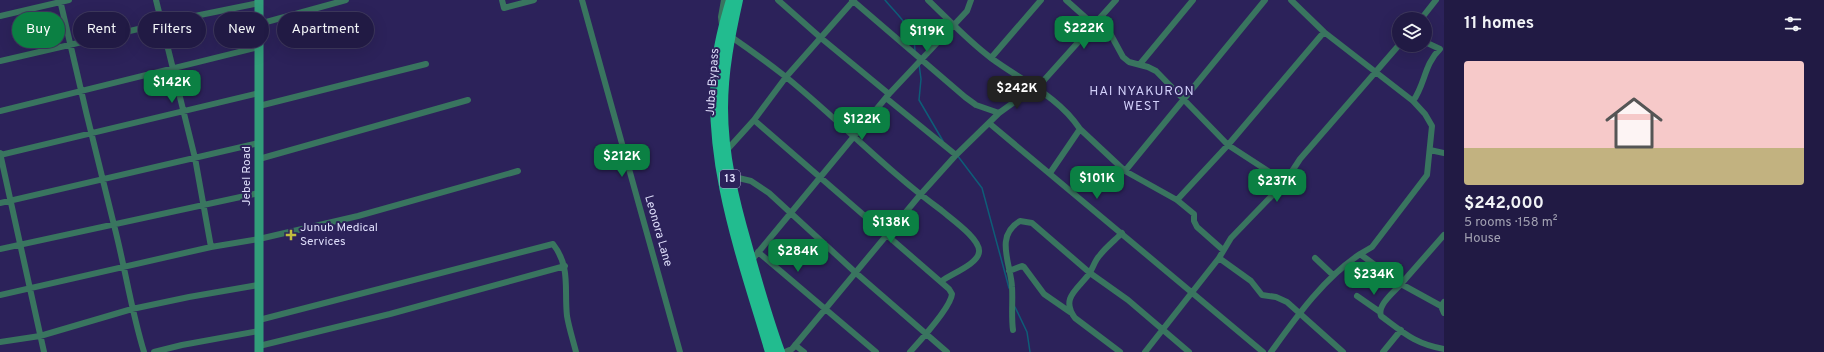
<!DOCTYPE html>
<html lang="en">
<head>
<meta charset="utf-8">
<style>
	body { margin:0; font-family:Overpass,sans-serif; background:#2d274f; color:#f1f3f6; height:100vh; display:flex; flex-direction:column; font-size:15px; white-space:nowrap }
	* { box-sizing:border-box; margin:0 }
	p { font-size:13px; color:#a2a1b2 }
	.icon { flex:none; width:22px; height:22px; fill:none; stroke:currentColor; stroke-width:2; stroke-linecap:round; stroke-linejoin:round }
	.map { position:relative; flex:1; overflow:hidden }
	.panel { display:flex; flex-direction:column; background:#211a44; width:380px }
	.panel>* { flex:none }
	.top-card { position:absolute; left:12px; top:12px; width:380px; height:36px; display:flex; gap:8px }
	.buttons { position:absolute; left:1392px; top:12px; display:grid; gap:8px }
	.buttons a { display:grid; place-items:center; width:40px; height:40px; border-radius:50%; background:#211a44; box-shadow:0 4px 16px #0002,0 0 0 1px #3e385d; font-size:20px }
	.price { position:absolute; translate:-50% -34px; padding:0 9px; border-radius:8px; background:#0b8043; color:#fff; font-size:13px; line-height:26px; filter:drop-shadow(0 1px 2px #0008) }
	.price::after { content:''; position:absolute; left:50%; top:24px; width:12px; height:9px; margin-left:-6px; background:inherit; clip-path:polygon(0 0,100% 0,50% 100%) }
	.price.on { background:#222; color:#fff }
	ul { padding:0; list-style:none }
	li { display:grid; align-content:center; gap:8px; height:212px; padding:0 20px }
	li+li { border-top:1px solid #3e385d }
	li span { display:grid; place-items:center; height:124px; border-radius:4px; color:#555 }
	li>.icon { margin-inline-start:auto }
	span .icon { width:72px; height:72px; fill:#fffc; stroke-width:1 }
	li b { font-size:17px }
	h2 { display:flex; justify-content:space-between; align-items:center; height:48px; padding:0 20px; font-size:17px }
	.pill { padding:0 14px; border-radius:18px; background:#211a44; box-shadow:0 4px 16px #0002,0 0 0 1px #3e385d; font-size:14px; line-height:36px }
	.pill.on { background:#0b8043; color:#fff }
	main { display:flex; flex:1; min-height:0 }
	.map>svg:first-child { display:block }
	.lines { fill:none; stroke-linecap:round; stroke-linejoin:round }
	.stream { stroke:#0e5d78; stroke-width:1.5 }
	.street { stroke:#39755f; stroke-width:6 }
	.secondary { stroke:#329d7a; stroke-width:9 }
	.primary { stroke:#22bc8f; stroke-width:10 }
	.poi-dot { fill:#c2bd3f; stroke:#2c225a; stroke-width:1.5 }
	.labels { text-anchor:middle; dominant-baseline:central; stroke-width:4; stroke-linejoin:round; paint-order:stroke }
	.shield { fill:#2c225a; stroke:#a9a5ca; stroke-width:1 }
	.shield-label { font-size:11px; font-weight:bold; fill:#deddfa }
	.street-label { font-size:12px; fill:#deddfa; stroke:#2c225a }
	.poi-label { font-size:12px; fill:#deddfa; stroke:#2c225a; text-anchor:start }
	.neighbourhood-label { font-size:13px; letter-spacing:1px; fill:#d1cff9; stroke:#2c225a }
</style>
</head>
<body>
<main>
<div class="map">
<svg width="1444" height="352" viewBox="0 0 1444 352">
	<rect width="100%" height="100%" fill="#2c225a"/>
	<g class="lines">
		<path class="stream" d="M885,0C898,16 915,29 915,51
			M919,64L921,79L919,100L943,141
			M957,155L982,188L1009,288
			M1015,307L1027,332L1030,352"/>
		<path class="street" d="M60,0C77,75 95,150 114,225C125,267 131,310 144,352
			M156,0L195,158L211,247
			M502,0L504,8L534,0
			M582,0L680,352
			M778,0L821,38L889,94
			M852,0L965,97L976,105L999,113
			M928,0C949,20 968,41 991,58C1022,81 1058,96 1080,129L1125,171L1177,200L1194,214V221L1197,227L1223,250
			M1066,0L1094,25L1104,29L1111,35L1123,57L1129,62L1148,67L1156,71L1228,145L1285,182
			M1291,0L1324,32L1413,101L1425,114L1432,126L1427,175L1372,247L1360,254L1401,284L1444,235
			M0,16L69,0
			M1421,19L1436,0
			M259,24L346,0
			M722,25L721,17L724,0
			M730,36C749,49 768,63 786,77C839,120 886,170 941,210C950,218 981,239 979,252C978,264 951,274 942,281
			M991,58L1041,0
			M0,61L190,17L259,3
			M1140,64L1193,0
			M1037,88L1116,0
			M886,98L956,155
			M1413,101C1425,85 1424,64 1440,49L1425,42
			M259,106L426,64
			M0,111L259,47
			M754,120L949,289L952,294C951,307 920,341 910,352
			M989,123L1263,352
			M1430,150L1444,153
			M726,151L754,120L786,77L854,0
			M0,153L44,352
			M0,155L259,93
			M259,159L468,100
			M1125,171L1265,0
			M1050,173L1080,129
			M730,176L751,181L769,193L856,273L947,352
			M1177,200L1228,145L1324,32
			M0,203L259,143
			M0,249L259,193
			M758,252L876,352
			M1219,258L1251,281L1262,295L1276,297L1287,302L1343,352
			M1315,258L1333,275
			M751,261L889,94L967,11L971,0
			M1009,271L1022,266L1024,267L1044,294L1070,312
			M0,295L211,247L259,239L358,216L518,171
			M1357,296L1380,312
			M1444,302L1441,306L1444,313
			M1441,306L1401,284C1394,292 1377,305 1381,316C1404,333 1415,344 1444,349
			M259,320L553,244C571,267 564,289 567,316C569,328 573,340 576,352
			M1013,330C1011,315 1013,301 1012,287C1011,264 994,236 1020,221L1032,223L1090,273L1128,300L1189,352
			M0,342L40,336L132,309L189,297L258,285
			M795,345L804,352
			M259,346L390,314L565,266
			M154,352L182,345L259,331
			M785,352L792,349L920,195L956,155L999,113L1035,87
			M1120,352L1075,318C1060,298 1078,289 1089,274C1093,268 1095,260 1100,255C1106,247 1115,240 1122,233
			M1145,352L1219,258L1231,238L1285,182L1300,159L1399,45
			M1271,352C1297,316 1323,279 1360,254
			M1383,352L1401,330"/>
		<path class="secondary" d="M259,352V0"/>
		<path class="primary" d="M731,0C725,20 719,41 717,62C706,163 742,257 770,352
			M738,0C730,36 723,71 723,108C723,155 734,200 747,245C757,281 767,316 780,352"/>
	</g>
	<path class="poi-dot" d="M289 229h4v4h4v4h-4v4h-4v-4h-4v-4h4z"/>
	<g class="labels">
		<rect class="shield" x="720" y="170" width="20" height="18" rx="3"/>
		<g class="shield-label">
			<text x="730" y="179">13</text>
		</g>
		<g class="street-label">
			<text transform="translate(713 82) rotate(-86)">Juba Bypass</text>
			<text transform="translate(247 176) rotate(-90)">Jebel Road</text>
			<text transform="translate(658 231) rotate(74)">Leonora Lane</text>
		</g>
		<g class="poi-label">
			<text x="300" y="228">Junub Medical<tspan x="300" dy="14">Services</tspan></text>
		</g>
		<g class="neighbourhood-label">
			<text x="1142" y="92">HAI NYAKURON<tspan x="1142" dy="15">WEST</tspan></text>
		</g>
	</g>
</svg>
<div class="buttons">
<a><svg class="icon" aria-label="layers" viewBox="0 0 24 24"><path d="M12 4l9 5-9 5-9-5zM3 14l9 5 9-5"/></svg></a>
</div>
<b class="price" style="left:1084px;top:50px">$222K</b>
<b class="price" style="left:927px;top:53px">$119K</b>
<b class="price" style="left:172px;top:104px">$142K</b>
<b class="price on" style="left:1017px;top:110px">$242K</b>
<b class="price" style="left:862px;top:141px">$122K</b>
<b class="price" style="left:622px;top:178px">$212K</b>
<b class="price" style="left:1097px;top:200px">$101K</b>
<b class="price" style="left:1277px;top:203px">$237K</b>
<b class="price" style="left:891px;top:244px">$138K</b>
<b class="price" style="left:798px;top:273px">$284K</b>
<b class="price" style="left:1374px;top:296px">$234K</b>
<div class="top-card">
<a class="pill on">Buy</a>
<a class="pill">Rent</a>
<a class="pill">Filters</a>
<a class="pill">New</a>
<a class="pill">Apartment</a>
</div>
</div>
<section class="panel">
<h2>11 homes<svg class="icon" aria-label="filters" viewBox="0 0 24 24"><path d="M4 7h16M4 17h16"/><circle cx="9" cy="7" r="2"/><circle cx="15" cy="17" r="2"/></svg></h2>
<ul>
<li><span style="background:linear-gradient(#f6c9c9 70%,#c2b280 0)"><svg class="icon" aria-label="home" viewBox="0 0 24 24"><path d="M3 11l9-7 9 7M6 9v11h12V9"/></svg></span><div><b>$242,000</b><p>5 rooms · 158 m²</p><p>House</p></div></li>
</ul>
</section>
</main>
</body>
</html>
